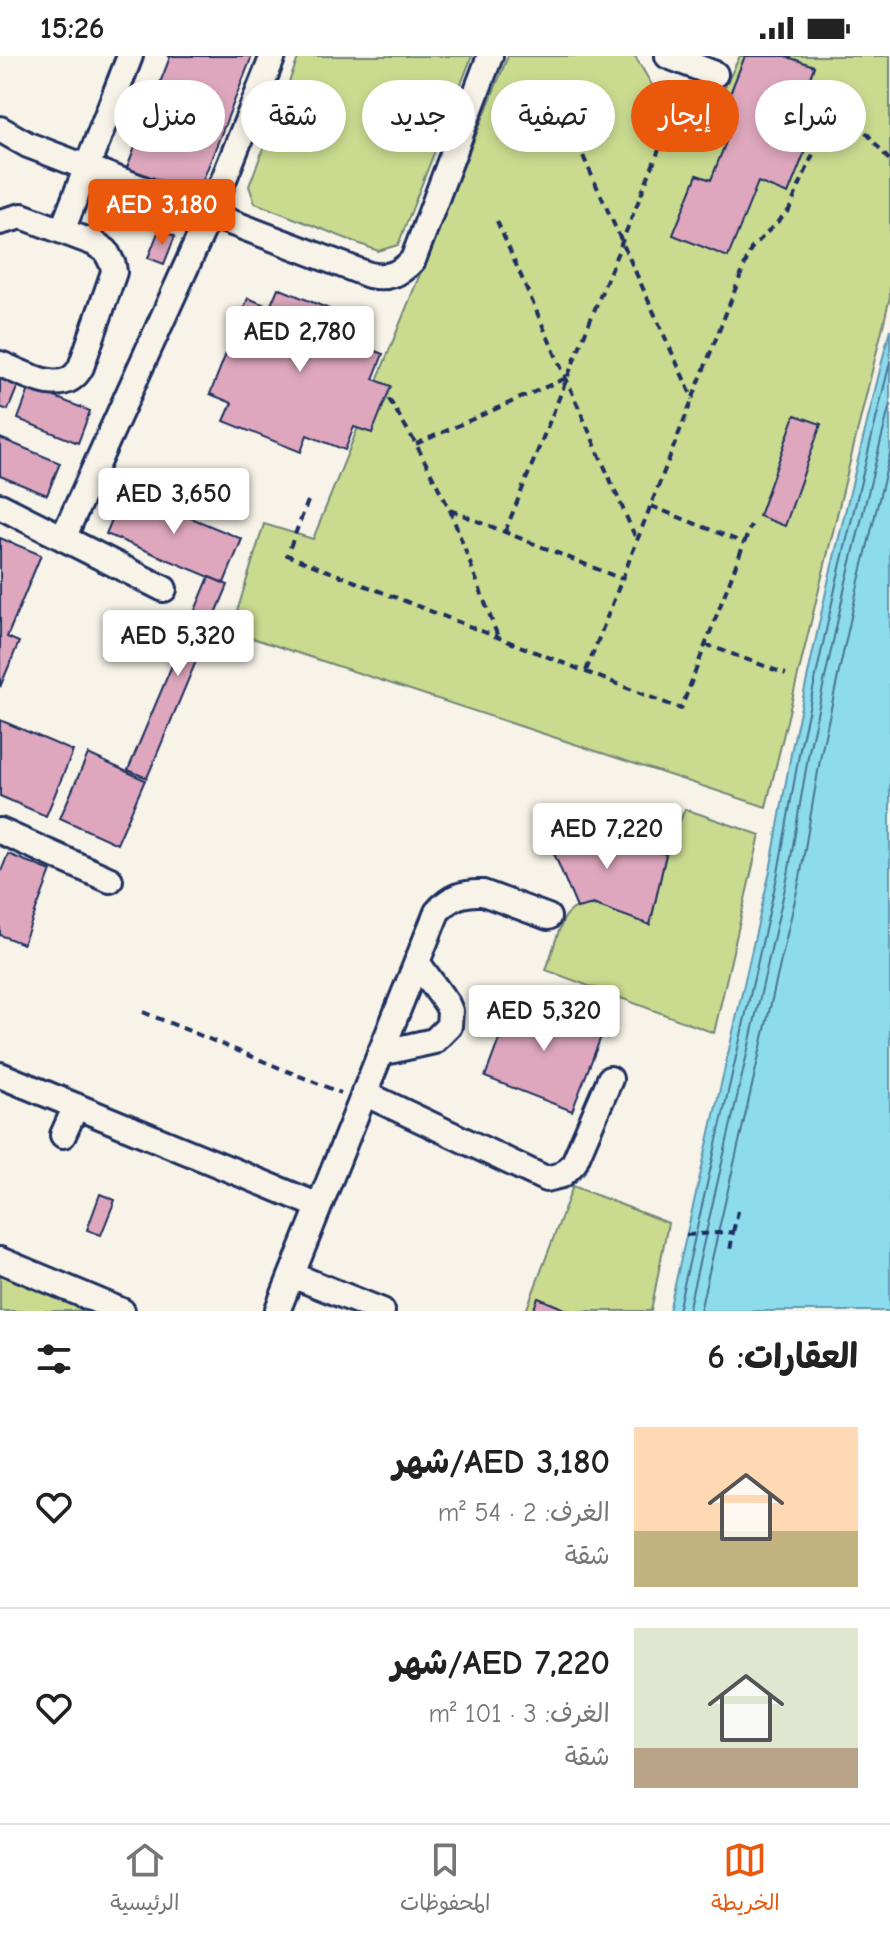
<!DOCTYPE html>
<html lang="ar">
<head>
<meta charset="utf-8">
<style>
	body { margin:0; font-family:"Comic Neue","Playpen Sans Arabic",sans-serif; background:#f2f2f2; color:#222; direction:rtl; height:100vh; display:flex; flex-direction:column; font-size:30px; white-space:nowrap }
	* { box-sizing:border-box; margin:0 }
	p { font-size:26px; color:#767676 }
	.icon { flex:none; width:44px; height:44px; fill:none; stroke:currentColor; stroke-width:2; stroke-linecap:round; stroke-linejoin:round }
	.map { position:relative; height:1255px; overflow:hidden; direction:ltr }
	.sheet { display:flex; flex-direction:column; background:#fff; flex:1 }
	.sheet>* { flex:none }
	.banner { position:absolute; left:24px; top:24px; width:842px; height:72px; direction:rtl; display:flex; gap:16px }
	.price { position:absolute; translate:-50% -68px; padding:0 18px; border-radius:8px; background:#fff; color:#222; font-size:26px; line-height:52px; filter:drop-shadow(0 2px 4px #0008) }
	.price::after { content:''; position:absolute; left:50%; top:48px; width:24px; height:18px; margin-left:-12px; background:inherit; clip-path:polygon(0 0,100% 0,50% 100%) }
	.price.active { background:#ea580c; color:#fff }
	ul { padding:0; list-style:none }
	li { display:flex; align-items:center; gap:24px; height:200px; padding:0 32px }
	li+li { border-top:2px solid #e0e0e0 }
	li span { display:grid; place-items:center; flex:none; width:224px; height:160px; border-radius:0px; color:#555 }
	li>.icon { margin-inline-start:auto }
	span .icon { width:96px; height:96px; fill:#fffc; stroke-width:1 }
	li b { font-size:34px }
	h2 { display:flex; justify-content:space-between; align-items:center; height:96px; padding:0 32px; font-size:34px }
	.pill { padding:0 28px; border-radius:36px; background:#fff; box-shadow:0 4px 12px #0003; font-size:28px; line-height:72px }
	.pill.active { background:#ea580c; color:#fff }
	.status { display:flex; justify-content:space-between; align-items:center; height:56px; padding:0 40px; background:#fff; direction:ltr }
	.status svg { height:22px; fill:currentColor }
	.menu { display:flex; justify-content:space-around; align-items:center; height:112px; border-top:2px solid #e0e0e0; background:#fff; font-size:22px; color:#767676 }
	.menu a { display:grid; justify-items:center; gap:4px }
	.menu .active { color:#ea580c }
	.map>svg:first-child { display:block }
	.green { fill:#cadb90; stroke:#728577; stroke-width:2 }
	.water { fill:#8ddceb; stroke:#5f97b3; stroke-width:2 }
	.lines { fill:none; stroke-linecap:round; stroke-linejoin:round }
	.shore { stroke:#497496; stroke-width:2 }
	.building { fill:#dea7bd; stroke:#1b2f5e; stroke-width:2 }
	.minor-casing { stroke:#1b2f5e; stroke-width:30 }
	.path { stroke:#1b2f5e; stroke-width:4; stroke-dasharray:8 6; stroke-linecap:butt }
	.minor { stroke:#f7f3e8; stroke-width:24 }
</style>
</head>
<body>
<div class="status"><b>15:26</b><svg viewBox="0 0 49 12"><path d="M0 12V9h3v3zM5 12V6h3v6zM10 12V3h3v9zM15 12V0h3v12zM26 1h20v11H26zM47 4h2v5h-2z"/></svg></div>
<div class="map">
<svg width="890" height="1255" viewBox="0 0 890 1255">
	<rect width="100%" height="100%" fill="#f7f3e8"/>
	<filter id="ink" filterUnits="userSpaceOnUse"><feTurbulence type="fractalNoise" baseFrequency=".0125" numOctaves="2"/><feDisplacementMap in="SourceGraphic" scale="16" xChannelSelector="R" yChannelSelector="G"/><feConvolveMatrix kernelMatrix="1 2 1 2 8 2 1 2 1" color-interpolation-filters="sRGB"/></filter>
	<g filter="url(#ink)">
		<path class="green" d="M299,0H472L398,189L378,195L255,147L249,130Z
			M508,0H635L652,29L716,49L740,0H745L722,58L735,63L711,124L697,119L674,178L758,126L788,138L820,58L800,52L814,10L785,0H890V241L766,751L231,575L264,468L313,483Z
			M685,753L760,779L714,977L546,914C552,898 556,880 563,865C579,832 626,860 650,869L666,798Z
			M573,1130L668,1167L651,1255H570L538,1242L533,1255H526Z
			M0,1213L100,1255H0Z"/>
		<path class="water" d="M890,273V1255H669L770,815L792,692L829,522Z"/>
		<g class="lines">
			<path class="shore" d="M678,1255L778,817L800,693L837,524L890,306
				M688,1255L788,819L809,695L846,526L890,348
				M700,1255L800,822L821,698L858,529L890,398"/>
		</g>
		<path class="building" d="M167,0H252L195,144L125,117L170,1Z
			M745,0H785L814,10L800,52L820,58L788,138L758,126L728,201L673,179L697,119L711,124L735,63L722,58Z
			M159,174L175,180L164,208L148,202Z
			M278,232L361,266L353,286L383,298L373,323L391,330L372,377L354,371L345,394L307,379L301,396L224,365L232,347L210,338L248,242L270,251Z
			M0,319L19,327L8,354L0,351Z
			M30,331L90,355L78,387L18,363Z
			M795,359L821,368L785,470L759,460Z
			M0,382L60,407L47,439L0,420Z
			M124,434L242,483L224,527L106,478Z
			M0,482L41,499L7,581L19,586L0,631Z
			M209,521L228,529L147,722L128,714Z
			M0,664L73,695L46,760L0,740Z
			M88,698L145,724L117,788L60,762Z
			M564,765L627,789L666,798L650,869L593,848L577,852L545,776Z
			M8,798L51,815L23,888L0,879V818Z
			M516,938L604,973L572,1055L485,1021Z
			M100,1138L115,1144L101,1179L87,1174Z
			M538,1242L570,1255H533Z"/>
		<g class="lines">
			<defs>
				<path id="minor" d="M668,0L715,18
					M0,73L28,89L369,219C388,223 400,218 413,204L490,0
					M0,166L22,160L94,187L106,195L113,209L114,216L81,311C64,343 24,317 0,308
					M62,175L130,0
					M0,450L164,533
					M63,482L210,158L273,0
					M0,775L110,824
					M380,997L434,985L449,970L450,955L447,948L417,906
					M0,1019L319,1150
					M364,1037L546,1123L562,1119L574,1107L610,1023
					M63,1079L76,1050
					M0,1204L122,1255
					M292,1219L382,1255
					M278,1253L437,856C450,841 463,836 483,837L548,861"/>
			</defs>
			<use href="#minor" class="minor-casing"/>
			<path class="path" d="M830,33L890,105
				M560,49L693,343
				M497,165L637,485
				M389,343L416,388L450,454L498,581
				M416,388L566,322
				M308,445L287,499L681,653L751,469
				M651,450L744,487
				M450,454L622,523
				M505,476L661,89
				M705,588L786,618
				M586,615L751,193L789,154L837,42
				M143,956L341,1037
				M733,1176L738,1155
				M686,1179L733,1176L730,1195"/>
			<use href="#minor" class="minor"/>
		</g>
	</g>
</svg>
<b class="price active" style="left:162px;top:191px">AED 3,180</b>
<b class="price" style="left:300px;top:318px">AED 2,780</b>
<b class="price" style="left:174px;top:480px">AED 3,650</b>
<b class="price" style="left:178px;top:622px">AED 5,320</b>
<b class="price" style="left:607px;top:815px">AED 7,220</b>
<b class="price" style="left:544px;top:997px">AED 5,320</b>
<div class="banner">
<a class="pill">شراء</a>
<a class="pill active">إيجار</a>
<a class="pill">تصفية</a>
<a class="pill">جديد</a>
<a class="pill">شقة</a>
<a class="pill">منزل</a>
</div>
</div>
<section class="sheet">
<h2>العقارات: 6<svg class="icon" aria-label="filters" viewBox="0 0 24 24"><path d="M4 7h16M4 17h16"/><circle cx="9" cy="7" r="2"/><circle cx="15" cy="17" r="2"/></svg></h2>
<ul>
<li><span style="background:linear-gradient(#ffd9b3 65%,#c2b280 0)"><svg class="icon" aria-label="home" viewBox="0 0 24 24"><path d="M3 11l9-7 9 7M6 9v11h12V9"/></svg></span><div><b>AED 3,180/شهر</b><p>الغرف: 2 · 54 m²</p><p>شقة</p></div><svg class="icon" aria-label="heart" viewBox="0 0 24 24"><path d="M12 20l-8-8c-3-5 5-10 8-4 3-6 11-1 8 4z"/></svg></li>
<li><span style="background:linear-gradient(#dfe7d0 75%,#b9a48a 0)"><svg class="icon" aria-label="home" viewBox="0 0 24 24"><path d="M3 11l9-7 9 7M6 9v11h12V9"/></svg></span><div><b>AED 7,220/شهر</b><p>الغرف: 3 · 101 m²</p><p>شقة</p></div><svg class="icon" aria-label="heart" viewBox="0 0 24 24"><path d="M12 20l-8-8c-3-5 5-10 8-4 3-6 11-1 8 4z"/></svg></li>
</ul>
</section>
<nav class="menu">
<a class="active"><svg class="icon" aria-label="map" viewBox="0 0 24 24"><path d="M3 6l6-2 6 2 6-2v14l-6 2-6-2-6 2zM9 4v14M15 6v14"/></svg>الخريطة</a>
<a><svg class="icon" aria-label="saved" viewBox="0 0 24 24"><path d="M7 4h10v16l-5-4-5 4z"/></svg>المحفوظات</a>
<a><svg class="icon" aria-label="home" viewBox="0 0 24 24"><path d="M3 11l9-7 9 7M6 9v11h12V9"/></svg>الرئيسية</a>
</nav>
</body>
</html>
